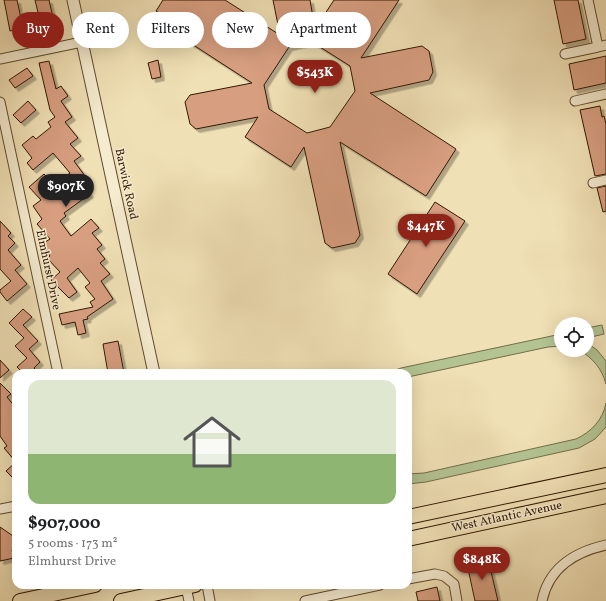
<!DOCTYPE html>
<html lang="en">
<head>
<meta charset="utf-8">
<style>
	body { margin:0; font-family:Vollkorn,serif; background:#f2f2f2; color:#202124; height:100vh; display:flex; flex-direction:column; font-size:15px; white-space:nowrap }
	* { box-sizing:border-box; margin:0 }
	p { font-size:13px; color:#757577 }
	.icon { flex:none; width:22px; height:22px; fill:none; stroke:currentColor; stroke-width:2; stroke-linecap:round; stroke-linejoin:round }
	.map { position:relative; flex:1; overflow:hidden }
	.sheet { position:absolute; left:12px; top:369px; width:400px; height:220px; display:flex; flex-direction:column; background:#fff; border-radius:12px; box-shadow:0 4px 16px #0002 }
	.sheet>* { flex:none }
	.banner { position:absolute; left:12px; top:12px; width:400px; height:36px; display:flex; gap:8px }
	.buttons { position:absolute; left:554px; top:317px; display:grid; gap:8px }
	.buttons a { display:grid; place-items:center; width:40px; height:40px; border-radius:50%; background:#fff; box-shadow:0 4px 16px #0002; font-size:20px }
	.price { position:absolute; translate:-50% -34px; padding:0 9px; border-radius:14px; background:#8f2418; color:#fff; font-size:13px; line-height:26px; filter:drop-shadow(0 1px 2px #0008) }
	.price::after { content:''; position:absolute; left:50%; top:24px; width:12px; height:9px; margin-left:-6px; background:inherit; clip-path:polygon(0 0,100% 0,50% 100%) }
	.price.selected { background:#222; color:#fff }
	ul { padding:0; list-style:none }
	li { display:grid; align-content:center; gap:8px; height:212px; padding:0 16px }
	li+li { border-top:1px solid #e0e0e0 }
	li span { display:grid; place-items:center; height:124px; border-radius:12px; color:#555 }
	li>.icon { margin-inline-start:auto }
	span .icon { width:72px; height:72px; fill:#fffc; stroke-width:1 }
	li b { font-size:17px }
	.chip { padding:0 14px; border-radius:18px; background:#fff; box-shadow:0 4px 16px #0002; font-size:14px; line-height:36px }
	.chip.selected { background:#8f2418; color:#fff }
	.map>svg:first-child { display:block }
	.green { fill:#b3c392; stroke:#726e49 }
	.building { fill:#d79e80; stroke:#311800; fill-rule:evenodd; filter:url(#shadow) }
	.lines { fill:none; stroke-linecap:round; stroke-linejoin:round }
	.minor-casing { stroke:#614a2d; stroke-width:11 }
	.tertiary-casing { stroke:#614a2d; stroke-width:13 }
	.primary-casing { stroke:#311800; stroke-width:16 }
	.minor { stroke:#f5ebcf; stroke-width:9 }
	.tertiary { stroke:#f5ebcf; stroke-width:11 }
	.primary { stroke:#f0e0b5; stroke-width:14 }
	.labels { text-anchor:middle; dominant-baseline:central; stroke-width:3; stroke-linejoin:round; paint-order:stroke }
	.street-label { font-size:12px; fill:#311800; stroke:#f5ebcf }
</style>
</head>
<body>
<div class="map">
<svg width="606" height="601" viewBox="0 0 606 601">
	<defs>
		<filter id="shadow"><feDropShadow dx="3.5" dy="3.5" stdDeviation="0" flood-color="#0004"/></filter>
	</defs>
	<rect width="100%" height="100%" fill="#f0e0b5"/>
	<filter id="stains"><feTurbulence type="fractalNoise" baseFrequency=".005" numOctaves="4"/><feColorMatrix values="0 0 0 0 .2 0 0 0 0 .09 0 0 0 0 .02 0 0 0 .5 -.17"/></filter>
	<radialGradient id="worn" r=".72"><stop offset=".6" stop-color="#630" stop-opacity="0"/><stop offset="1" stop-color="#630" stop-opacity=".3"/></radialGradient>
	<path class="green" d="M602,325L604,334L587,338V328Z
		M561,334V346L548,347L408,377V373H388L401,368Z
		M587,343L597,350L606,361V384C602,369 593,358 579,350H587Z
		M606,403V427L595,439L579,448L426,482L408,484V474L424,473L576,439C591,432 603,420 606,403Z"/>
	<path class="building" d="M4,0H17L23,28L10,31Z
		M35,0H49L54,22L41,25Z
		M163,0H225L280,35L273,0H310L315,29L334,0H399L361,58L422,46L429,51L433,72L429,80L370,93L456,149L426,196L340,142L360,235L355,243L332,248L325,243L304,147L291,167L245,137L258,117L196,129L190,124L185,102L190,95L252,83L164,26L169,19L156,11ZM312,42L350,66L355,91L330,127L307,133L269,109L264,85L289,47Z
		M554,0H578L586,39L563,44Z
		M606,56V83L574,90L569,64Z
		M158,60L161,77L152,79L148,63Z
		M49,61L56,89L61,86L68,96L61,101L72,117L65,122L78,138L70,144L81,156L74,161L85,176L79,180L90,194L64,213L66,216L60,221L71,236L91,219L99,228L92,233L102,245L97,249L105,259L100,263L110,274L101,281L113,299L87,317L88,319L83,320L86,333L78,335L75,322L62,325L59,314L93,307L90,302L95,299L85,287L90,283L78,268L67,278L77,292L69,298L51,280L60,272L47,258L50,256L42,244L50,239L37,224L42,219L33,206L41,200L29,187L44,174L54,185L70,173L53,153L33,170L27,163L32,158L22,145L33,136L36,139L51,127L48,122L55,117L50,110L39,63Z
		M27,68L33,76L15,88L9,80Z
		M28,101L36,110L21,123L13,115Z
		M600,106L602,117L604,116L606,124V174L595,176L580,110Z
		M606,186V211L603,212L597,188Z
		M435,202L465,221L417,294L388,274Z
		M0,221L11,233L8,236L15,243L8,250L21,265L15,270L27,284L7,301L0,292V290L11,281L0,269Z
		M23,309L32,317L23,325L38,341L29,349L40,362L34,368L39,373H23L17,367L27,358L15,346L24,338L9,323Z
		M118,341L124,373H108L103,344Z
		M0,360L9,370L0,378Z
		M0,383L11,394L7,397L16,408V481L6,471L16,462L4,448L7,446L0,436Z
		M0,527L16,538V549L12,550L14,558L0,561Z
		M488,559L498,601H475L467,564Z
		M437,587L440,601H418L416,592Z"/>
	<g class="lines">
		<defs>
			<path id="minor" d="M588,0L598,47L606,45
				M565,54L598,47
				M0,59L82,42
				M575,101L606,94
				M0,102L58,373
				M593,183L606,180
				M0,509L16,506
				M408,579L435,574L444,576L454,584L457,601
				M207,585L210,601
				M186,587L189,601
				M305,601L380,585
				M542,601C549,567 575,552 606,545"/>
			<path id="tertiary" d="M73,0L154,373"/>
			<path id="primary" d="M408,517L606,475
				M408,539L606,496
				M20,601L95,585
				M121,601L195,585"/>
		</defs>
		<use href="#minor" class="minor-casing"/>
		<use href="#tertiary" class="tertiary-casing"/>
		<use href="#primary" class="primary-casing"/>
		<use href="#minor" class="minor"/>
		<use href="#tertiary" class="tertiary"/>
		<use href="#primary" class="primary"/>
	</g>
	<g class="labels">
		<g class="street-label">
			<text transform="translate(126 184) rotate(78)">Barwick Road</text>
			<text transform="translate(48 270) rotate(78)">Elmhurst Drive</text>
			<text transform="translate(507 517) rotate(-12)">West Atlantic Avenue</text>
		</g>
	</g>
	<rect width="100%" height="100%" filter="url(#stains)"/>
	<rect width="100%" height="100%" fill="url(#worn)"/>
</svg>
<div class="buttons">
<a><svg class="icon" aria-label="locate" viewBox="0 0 24 24"><circle cx="12" cy="12" r="6"/><path d="M12 2v4M12 18v4M2 12h4M18 12h4"/></svg></a>
</div>
<b class="price" style="left:315px;top:94px">$543K</b>
<b class="price selected" style="left:66px;top:208px">$907K</b>
<b class="price" style="left:426px;top:248px">$447K</b>
<b class="price" style="left:482px;top:581px">$848K</b>
<div class="banner">
<a class="chip selected">Buy</a>
<a class="chip">Rent</a>
<a class="chip">Filters</a>
<a class="chip">New</a>
<a class="chip">Apartment</a>
</div>
<section class="sheet">
<ul>
<li><span style="background:linear-gradient(#dfe7d0 60%,#8fb573 0)"><svg class="icon" aria-label="home" viewBox="0 0 24 24"><path d="M3 11l9-7 9 7M6 9v11h12V9"/></svg></span><div><b>$907,000</b><p>5 rooms · 173 m²</p><p>Elmhurst Drive</p></div></li>
</ul>
</section>
</div>
</body>
</html>
